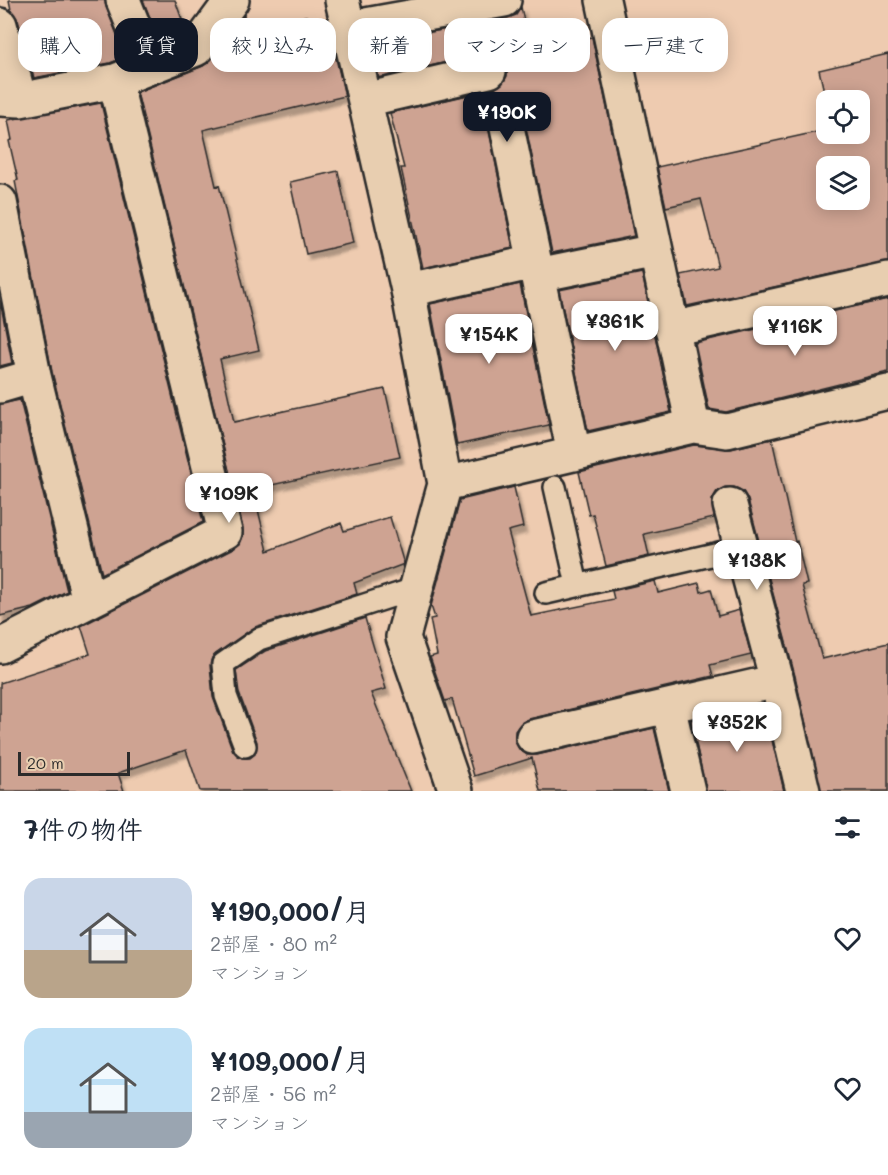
<!DOCTYPE html>
<html lang="ja">
<head>
<meta charset="utf-8">
<style>
	body { margin:0; font-family:Mali,"Klee One",sans-serif; background:#f2f2f3; color:#1f2937; height:100vh; display:flex; flex-direction:column; font-size:22px; white-space:nowrap }
	* { box-sizing:border-box; margin:0 }
	p { font-size:20px; color:#747a83 }
	.icon { flex:none; width:33px; height:33px; fill:none; stroke:currentColor; stroke-width:2; stroke-linecap:round; stroke-linejoin:round }
	.map { position:relative; height:791px; overflow:hidden }
	.details { display:flex; flex-direction:column; background:#fff; flex:1 }
	.details>* { flex:none }
	.top-card { position:absolute; left:18px; top:18px; width:852px; height:54px; display:flex; gap:12px }
	.buttons { position:absolute; left:816px; top:90px; display:grid; gap:12px }
	.buttons a { display:grid; place-items:center; width:54px; height:54px; border-radius:12px; background:#fff; box-shadow:0 3px 15px #0003; font-size:30px }
	.scale { position:absolute; left:18px; bottom:15px; width:112px; box-sizing:border-box; padding-left:6px; border:3px solid #2b2b2b; border-top:0; font-size:16px; line-height:21px; white-space:nowrap; color:#2b2b2b; -webkit-text-stroke:4px #e8ceb0; paint-order:stroke }
	.price { position:absolute; translate:-50% -51px; padding:0 14px; border-radius:12px; background:#fff; color:#222; font-size:20px; line-height:39px; filter:drop-shadow(0 2px 3px #0008) }
	.price::after { content:''; position:absolute; left:50%; top:36px; width:18px; height:14px; margin-left:-9px; background:inherit; clip-path:polygon(0 0,100% 0,50% 100%) }
	.price.on { background:#111827; color:#fff }
	ul { padding:0; list-style:none }
	li { display:flex; align-items:center; gap:18px; height:150px; padding:0 24px }
	li span { display:grid; place-items:center; flex:none; width:168px; height:120px; border-radius:18px; color:#555 }
	li>.icon { margin-inline-start:auto }
	span .icon { width:72px; height:72px; fill:#fffc; stroke-width:1 }
	li b { font-size:26px }
	h2 { display:flex; justify-content:space-between; align-items:center; height:72px; padding:0 24px; font-size:26px }
	.pill { padding:0 21px; border-radius:18px; background:#fff; box-shadow:0 3px 15px #0003; font-size:21px; line-height:54px }
	.pill.on { background:#111827; color:#fff }
	.map>svg:first-child { display:block }
	.building { fill:#cea392; stroke:#2b2b2b; stroke-width:1.5; fill-rule:evenodd; filter:url(#shadow) }
	.lines { fill:none; stroke-linecap:round; stroke-linejoin:round }
	.lane-casing { stroke:#2b2b2b; stroke-width:26 }
	.street-casing { stroke:#2b2b2b; stroke-width:38 }
	.lane { stroke:#e8ceb0; stroke-width:21 }
	.street { stroke:#e8ceb0; stroke-width:33 }
</style>
</head>
<body>
<div class="map">
<svg width="888" height="791" viewBox="0 0 888 791">
	<defs>
		<filter id="shadow"><feDropShadow dx="3.5" dy="6" stdDeviation="1.5" flood-color="#0004"/></filter>
	</defs>
	<rect width="100%" height="100%" fill="#eecbb0"/>
	<filter id="ink" filterUnits="userSpaceOnUse"><feTurbulence type="fractalNoise" baseFrequency=".0167" numOctaves="2"/><feDisplacementMap in="SourceGraphic" scale="12" xChannelSelector="R" yChannelSelector="G"/><feConvolveMatrix kernelMatrix="1 2 1 2 8 2 1 2 1" color-interpolation-filters="sRGB"/></filter>
	<g filter="url(#ink)">
		<path class="building" d="M9,0H105L106,7L126,57L110,63L34,78L18,20L11,10Z
			M143,0H175L185,28H188L184,34L160,43Z
			M521,7L529,46L592,37L634,236L552,253L525,123L521,114L512,109H504L494,113L489,122V131L513,248L423,268L401,168H404L390,113L494,89L502,84L507,76V67L502,58L495,53H485L379,78L371,43L507,18L516,15Z
			M244,15L247,30L306,16L315,54L334,50L345,96L203,130L216,186L219,185L259,350L220,359L234,422L385,389L400,457L253,489L268,551L341,523L344,531L390,517L404,564L354,583L357,594L255,627L216,654L212,658L210,665L213,697L233,751L242,758H250L255,754L257,742L239,693L236,670L265,651L365,618L386,689L371,693L411,791H200L186,750L118,773L124,791H0V683L90,654L81,626L233,549L240,544L243,536V528L137,92L203,66L211,60Z
			M888,54V262L687,306L680,275L718,267L701,199L666,207L657,167L826,130V134H860V100H826L819,70ZM826,166H860V200H826Z
			M101,103L203,522L102,574L52,372L15,181L18,180L9,141L12,140L8,120Z
			M338,171L353,243L306,254L290,182Z
			M642,273L671,412L588,431L559,290Z
			M520,284L549,425L457,445L430,304Z
			M888,299V372L726,412L709,409L695,343Z
			M0,300L12,363L0,366Z
			M20,400L67,591L33,608L0,616V404Z
			M772,439L795,542L797,541L807,584L802,585L822,659L888,643V791H821L795,676L748,500L743,491L734,487H725L717,491L712,500L714,518L644,534L649,556L606,566L593,514L589,515L579,472L694,445L731,449Z
			M514,487L523,527L508,531L531,616L614,599L612,591L655,581L658,593L699,583L701,592L711,589L718,616L739,610L751,655L710,665L713,676L529,719L521,723L515,731V741L519,749L527,755H537L654,728L669,791H540L532,758L474,776L452,699L445,701L430,657L437,655L430,619L435,618L431,606L460,500Z
			M765,710L784,791H706L691,720L721,713L723,720Z"/>
		<g class="lines">
			<defs>
				<path id="lane" d="M555,487L577,585
					M546,593L741,548
					M245,746L226,696L223,664L259,639L417,588"/>
				<path id="street" d="M123,0L150,67
					M342,0L408,290L445,484L403,637L456,791
					M603,0L693,426
					M0,25L20,100
					M349,28L504,0
					M0,99L20,100L115,81L196,49L232,0
					M365,100L489,71
					M507,127L574,454
					M0,202L34,376L89,601
					M538,275L656,251
					M408,290L535,262
					M672,329L888,280
					M0,386L34,376
					M445,484L693,426L727,431L888,392
					M730,505L777,681L803,791
					M0,646L225,532L115,81
					M668,706L688,791
					M533,737L777,681"/>
			</defs>
			<use href="#lane" class="lane-casing"/>
			<use href="#street" class="street-casing"/>
			<use href="#lane" class="lane"/>
			<use href="#street" class="street"/>
		</g>
	</g>
</svg>
<div class="buttons">
<a><svg class="icon" aria-label="locate" viewBox="0 0 24 24"><circle cx="12" cy="12" r="6"/><path d="M12 2v4M12 18v4M2 12h4M18 12h4"/></svg></a>
<a><svg class="icon" aria-label="layers" viewBox="0 0 24 24"><path d="M12 4l9 5-9 5-9-5zM3 14l9 5 9-5"/></svg></a>
</div>
<div class="scale">20 m</div>
<b class="price on" style="left:507px;top:143px">¥190K</b>
<b class="price" style="left:615px;top:352px">¥361K</b>
<b class="price" style="left:795px;top:357px">¥116K</b>
<b class="price" style="left:489px;top:365px">¥154K</b>
<b class="price" style="left:229px;top:524px">¥109K</b>
<b class="price" style="left:757px;top:591px">¥138K</b>
<b class="price" style="left:737px;top:753px">¥352K</b>
<div class="top-card">
<a class="pill">購入</a>
<a class="pill on">賃貸</a>
<a class="pill">絞り込み</a>
<a class="pill">新着</a>
<a class="pill">マンション</a>
<a class="pill">一戸建て</a>
</div>
</div>
<section class="details">
<h2>7件の物件<svg class="icon" aria-label="filters" viewBox="0 0 24 24"><path d="M4 7h16M4 17h16"/><circle cx="9" cy="7" r="2"/><circle cx="15" cy="17" r="2"/></svg></h2>
<ul>
<li><span style="background:linear-gradient(#c9d6e8 60%,#b9a48a 0)"><svg class="icon" aria-label="home" viewBox="0 0 24 24"><path d="M3 11l9-7 9 7M6 9v11h12V9"/></svg></span><div><b>¥190,000/月</b><p>2部屋 · 80 m²</p><p>マンション</p></div><svg class="icon" aria-label="heart" viewBox="0 0 24 24"><path d="M12 20l-8-8c-3-5 5-10 8-4 3-6 11-1 8 4z"/></svg></li>
<li><span style="background:linear-gradient(#bfe0f5 70%,#9aa5b1 0)"><svg class="icon" aria-label="home" viewBox="0 0 24 24"><path d="M3 11l9-7 9 7M6 9v11h12V9"/></svg></span><div><b>¥109,000/月</b><p>2部屋 · 56 m²</p><p>マンション</p></div><svg class="icon" aria-label="heart" viewBox="0 0 24 24"><path d="M12 20l-8-8c-3-5 5-10 8-4 3-6 11-1 8 4z"/></svg></li>
</ul>
</section>
</body>
</html>
